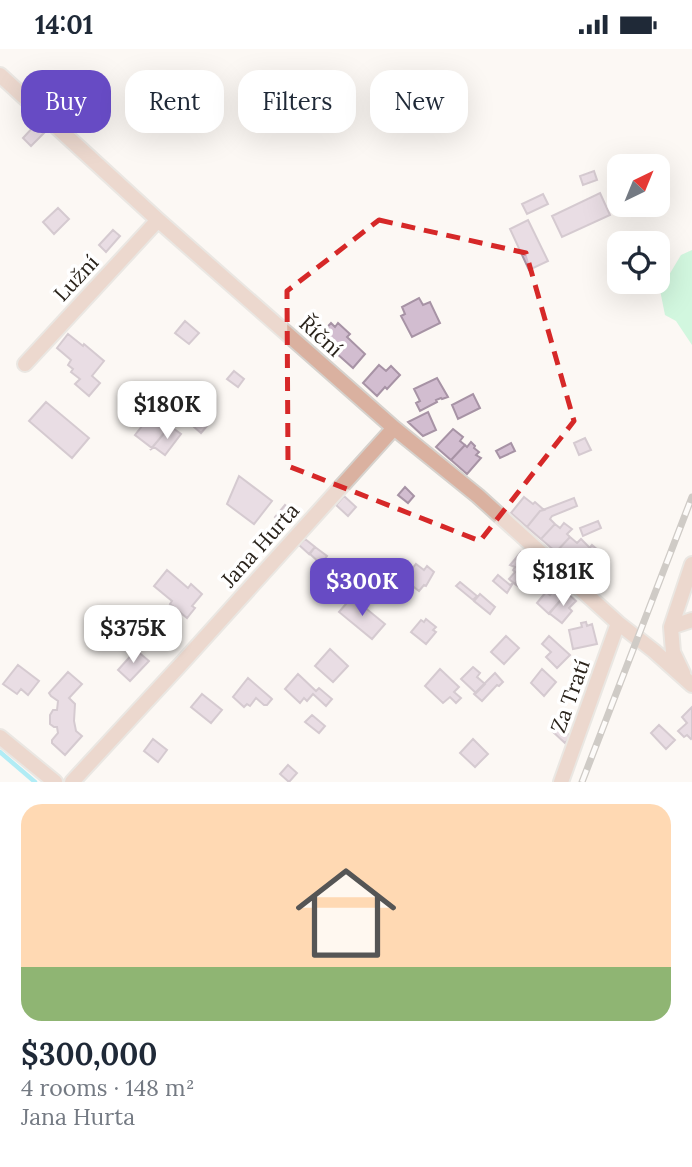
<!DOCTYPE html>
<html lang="en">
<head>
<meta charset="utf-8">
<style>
	body { margin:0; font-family:Lora,serif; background:#f2f2f3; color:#1f2937; height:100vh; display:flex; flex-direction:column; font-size:26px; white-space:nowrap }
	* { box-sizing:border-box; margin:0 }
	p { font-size:23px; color:#747a83 }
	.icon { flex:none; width:38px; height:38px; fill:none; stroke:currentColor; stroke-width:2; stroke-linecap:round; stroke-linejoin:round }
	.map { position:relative; height:733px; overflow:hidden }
	.panel { display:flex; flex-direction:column; background:#fff; flex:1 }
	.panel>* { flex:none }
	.banner { position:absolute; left:21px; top:21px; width:651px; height:63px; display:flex; gap:14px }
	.needle { width:46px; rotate:43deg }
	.buttons { position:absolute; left:607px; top:105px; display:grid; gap:14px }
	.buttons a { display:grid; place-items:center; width:63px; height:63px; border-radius:14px; background:#fff; box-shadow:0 7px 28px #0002; font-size:35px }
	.price { position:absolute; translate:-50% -60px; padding:0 16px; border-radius:14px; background:#fff; color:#222; font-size:23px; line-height:46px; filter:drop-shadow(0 2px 4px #0008) }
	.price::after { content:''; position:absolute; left:50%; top:42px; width:21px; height:16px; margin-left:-10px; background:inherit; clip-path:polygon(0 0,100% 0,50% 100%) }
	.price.current { background:#674bc4; color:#fff }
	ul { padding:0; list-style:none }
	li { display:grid; align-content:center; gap:14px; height:371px; padding:0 21px }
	li span { display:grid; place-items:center; height:217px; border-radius:21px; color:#555 }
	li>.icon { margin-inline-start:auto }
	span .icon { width:126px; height:126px; fill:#fffc; stroke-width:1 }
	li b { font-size:30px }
	.pill { padding:0 24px; border-radius:21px; background:#fff; box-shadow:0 7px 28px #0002; font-size:24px; line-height:63px }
	.pill.current { background:#674bc4; color:#fff }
	.status { display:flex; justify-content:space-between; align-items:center; height:49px; padding:0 35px; background:#fff; direction:ltr }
	.status svg { height:19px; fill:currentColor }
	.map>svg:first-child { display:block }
	.green { fill:#a0f5c5 }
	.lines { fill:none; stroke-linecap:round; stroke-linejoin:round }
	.stream { stroke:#58ddf6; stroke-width:4.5 }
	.building { fill:#d2bdd0; stroke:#a793a5; stroke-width:2 }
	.minor-casing { stroke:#d6d2cd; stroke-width:18 }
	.minor { stroke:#dab1a0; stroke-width:14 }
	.rail-casing { stroke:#99948e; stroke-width:7 }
	.rail { stroke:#fff; stroke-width:4.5; stroke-dasharray:13; stroke-linecap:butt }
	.marked { fill:none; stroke:#d62828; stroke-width:5; stroke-dasharray:14 9; stroke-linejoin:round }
	.labels { text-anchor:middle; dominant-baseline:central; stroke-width:7; stroke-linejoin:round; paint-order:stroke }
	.street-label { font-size:21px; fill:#2a231b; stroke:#fff }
</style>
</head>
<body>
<div class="status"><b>14:01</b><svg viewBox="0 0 49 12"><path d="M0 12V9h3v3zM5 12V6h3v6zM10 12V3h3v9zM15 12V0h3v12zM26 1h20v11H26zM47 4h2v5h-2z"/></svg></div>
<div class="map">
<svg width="692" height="733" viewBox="0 0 692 733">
	<rect width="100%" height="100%" fill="#fcf8f4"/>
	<path class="green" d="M692,201V296L676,272L665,266L660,241L681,206Z"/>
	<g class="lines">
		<path class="stream" d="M0,703L35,733"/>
	</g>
	<path class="building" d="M36,75L44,84L31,97L23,89Z
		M594,122L597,131L583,136L580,127Z
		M600,144L610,166L562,188L552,167Z
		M543,145L548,155L527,165L522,155Z
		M58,159L69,170L54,185L43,173Z
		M528,171L548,212L529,221L510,180Z
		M113,181L120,187L106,203L99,196Z
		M419,249L423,256L430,253L440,274L412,288L401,267L405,265L402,258Z
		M185,272L199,284L189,295L175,284Z
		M331,274L335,278L338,274L350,285L347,288L365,305L353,319L318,288Z
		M68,285L83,297L84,295L104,312L92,327L100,334L89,347L75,335L80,330L71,323L73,320L68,316L71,311L57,299Z
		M379,316L386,322L391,317L400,326L387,340L385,338L377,347L363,334Z
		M234,322L244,330L238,338L227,330Z
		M437,329L448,348L442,350L441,349L436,351L437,353L420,362L416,354L420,352L414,340Z
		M473,345L480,359L458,370L452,356Z
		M46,353L89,389L72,409L29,372Z
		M199,357L213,370L201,384L186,371Z
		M428,363L436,381L423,387L408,373Z
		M150,367L167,380L152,399L135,386Z
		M172,375L170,377L181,385L165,406L154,398L150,401Z
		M453,380L463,388L460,392L465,396L451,411L436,398Z
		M585,389L591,401L579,406L574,394Z
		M471,393L475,397L474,399L479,403L476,406L481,409L467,425L451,411L465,396L467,398Z
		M511,394L515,402L500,409L496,402Z
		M239,427L272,452L254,475L227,455Z
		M405,438L414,447L408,454L398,446Z
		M344,447L356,458L348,467L336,456Z
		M524,448L533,455L535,453L544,461L540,462L527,478L511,464Z
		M574,449L577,457L552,467L550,470L555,475L541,490L527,478L540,462Z
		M285,456L296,465L286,477L275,468Z
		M598,472L601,479L583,487L580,479Z
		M564,474L572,480L567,485L570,488L556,503L541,490L555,475L560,479Z
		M570,488L577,494L581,490L590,499L573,518L556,503Z
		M305,490L315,498L309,505L299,496Z
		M592,496L598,501L595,504L592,502L588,506L593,511L595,509L602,515L595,523L593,521L586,529L573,518Z
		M315,498L327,507L321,515L310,505Z
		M521,503L533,514L515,535L509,530L515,523L513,521L515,518L510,516Z
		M533,514L548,527L538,538L535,536L533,538L525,531L519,538L515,535Z
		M416,515L424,521L427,517L434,523L426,537L424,536L419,542L404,530Z
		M167,521L188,539L191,535L202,545L192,557L195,559L187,569L170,555L172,552L154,537Z
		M498,526L510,536L513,534L507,544L493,532Z
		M460,533L477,547L473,551L456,537Z
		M557,537L566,545L549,565L537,554L546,543L550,546Z
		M567,544L576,552L569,559L572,562L562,574L549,564Z
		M480,545L495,558L490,565L474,552Z
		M352,548L385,575L372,590L339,563Z
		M426,570L436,578L433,581L436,583L426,595L411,583L421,571L424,573Z
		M586,573L587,577L592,575L597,595L573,600L569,581L582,578L581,574Z
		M506,587L519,599L504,615L491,603Z
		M549,587L570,606L557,619L546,608L551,603L542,595Z
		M330,600L348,617L333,633L315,617Z
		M136,601L149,612L130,632L118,621Z
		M18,616L39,632L28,646L21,640L17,645L3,635Z
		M473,618L480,624L477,628L485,635L476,644L461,630Z
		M440,620L459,638L454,643L461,649L456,654L450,648L443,654L425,637Z
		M542,620L556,633L544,647L531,634Z
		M68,623L82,635L69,649L75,655L74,672L76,682L82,687L65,706L52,694V691L58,684L57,678H54L50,675V666L53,661H57L58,652L51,647L49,644Z
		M495,624L503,633L499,637L497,636L482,652L474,645Z
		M298,625L316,642L319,639L332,650L326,657L313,645L307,652L304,649L300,654L285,640Z
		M248,629L271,649L272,650L267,656H264L256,649L250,657L247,655L244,658L233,648Z
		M202,645L222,661L211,674L191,658Z
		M692,658V689L691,690L687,686L684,688L678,682L687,674L682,668Z
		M312,666L325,677L319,684L305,673Z
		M558,676L571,688L565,694L552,682Z
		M659,676L675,691L666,700L651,684Z
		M153,690L167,701L158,713L144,702Z
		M473,690L488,705L475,718L460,704Z
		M288,716L297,724L289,733L280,725Z"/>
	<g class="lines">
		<defs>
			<path id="minor" d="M0,26L158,171L394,379L478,447L618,574L654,602L692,636
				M25,315L158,171
				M671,578L692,571
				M683,624L673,603L671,578L692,515
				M0,688L55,733
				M72,733L182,614L394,379
				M561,733L618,574"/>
		</defs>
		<use href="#minor" class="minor-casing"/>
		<use href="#minor" class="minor"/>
		<defs>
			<path id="rail" d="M582,733L692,448"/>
		</defs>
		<use href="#rail" class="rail-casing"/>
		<use href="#rail" class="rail"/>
	</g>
	<path d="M0 0H692V733H0ZM379,171L526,204L574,372L480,492L288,417L287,242Z" fill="#fcf8f4" fill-opacity=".55" fill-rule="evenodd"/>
	<path class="marked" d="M379,171L526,204L574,372L480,492L288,417L287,242Z"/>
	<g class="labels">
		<g class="street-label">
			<text transform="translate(76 229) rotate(-47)">Lužní</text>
			<text transform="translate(321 287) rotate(42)">Říční</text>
			<text transform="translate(260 496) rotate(-48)">Jana Hurta</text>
			<text transform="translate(570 647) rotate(-70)">Za Tratí</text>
		</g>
	</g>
</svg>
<div class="buttons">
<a><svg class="needle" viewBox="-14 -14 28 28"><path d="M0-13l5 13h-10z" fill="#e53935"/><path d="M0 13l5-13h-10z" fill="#747a83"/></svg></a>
<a><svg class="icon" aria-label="locate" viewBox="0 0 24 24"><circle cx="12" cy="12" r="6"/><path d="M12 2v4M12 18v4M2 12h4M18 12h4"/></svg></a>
</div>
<b class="price" style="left:167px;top:392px">$180K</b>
<b class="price" style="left:563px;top:559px">$181K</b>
<b class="price current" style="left:362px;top:569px">$300K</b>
<b class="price" style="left:133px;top:616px">$375K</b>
<div class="banner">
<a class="pill current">Buy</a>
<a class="pill">Rent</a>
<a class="pill">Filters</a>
<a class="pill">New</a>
</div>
</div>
<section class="panel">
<ul>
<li><span style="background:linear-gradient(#ffd9b3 75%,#8fb573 0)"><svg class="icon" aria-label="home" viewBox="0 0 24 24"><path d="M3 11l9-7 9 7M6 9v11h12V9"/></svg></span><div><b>$300,000</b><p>4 rooms · 148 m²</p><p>Jana Hurta</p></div></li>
</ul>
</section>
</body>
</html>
